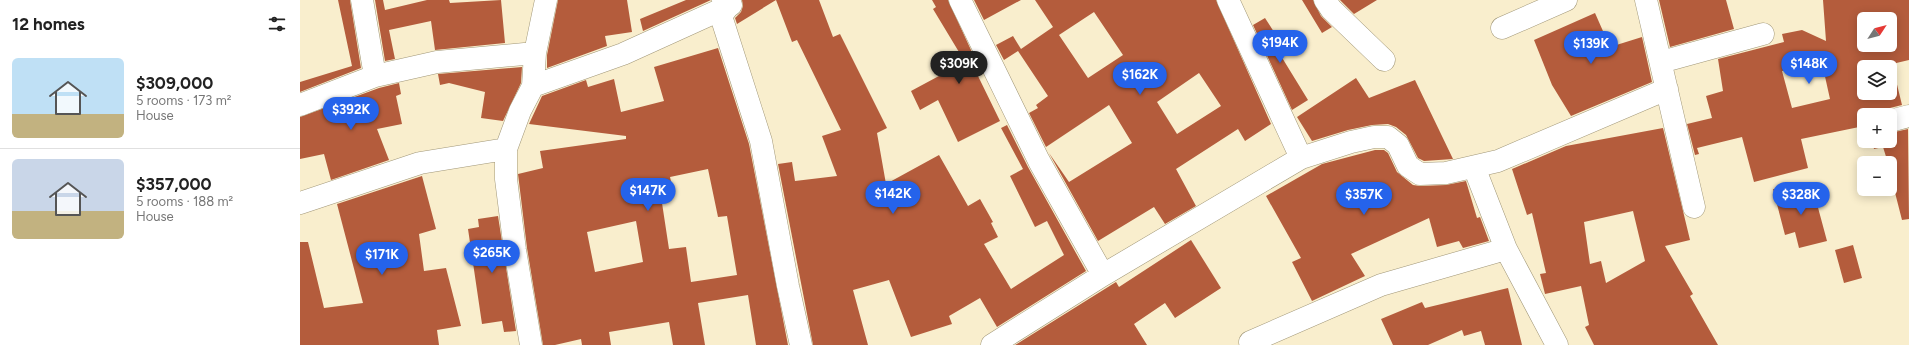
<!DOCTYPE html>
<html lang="en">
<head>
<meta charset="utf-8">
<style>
	body { margin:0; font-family:Figtree,sans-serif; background:#f2f2f2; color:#222; height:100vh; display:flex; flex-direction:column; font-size:15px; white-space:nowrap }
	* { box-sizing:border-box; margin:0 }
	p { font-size:13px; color:#767676 }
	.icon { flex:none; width:22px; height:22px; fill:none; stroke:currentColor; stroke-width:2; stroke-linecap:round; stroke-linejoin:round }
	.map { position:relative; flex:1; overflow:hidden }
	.panel { display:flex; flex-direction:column; background:#fff; width:300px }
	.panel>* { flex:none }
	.needle { width:26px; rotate:54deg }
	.fabs { position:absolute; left:1557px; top:12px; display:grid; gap:8px }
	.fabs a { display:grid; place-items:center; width:40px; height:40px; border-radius:6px; background:#fff; box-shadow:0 2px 10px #0003; font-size:20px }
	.price { position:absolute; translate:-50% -34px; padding:0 9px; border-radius:14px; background:#2563eb; color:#fff; font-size:13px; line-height:26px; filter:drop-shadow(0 1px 2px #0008) }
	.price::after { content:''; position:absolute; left:50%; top:24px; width:12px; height:9px; margin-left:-6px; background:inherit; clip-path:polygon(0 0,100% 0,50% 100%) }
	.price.selected { background:#222; color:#fff }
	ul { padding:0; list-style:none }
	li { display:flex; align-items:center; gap:12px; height:100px; padding:0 12px }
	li+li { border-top:1px solid #e0e0e0 }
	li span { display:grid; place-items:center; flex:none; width:112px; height:80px; border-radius:6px; color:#555 }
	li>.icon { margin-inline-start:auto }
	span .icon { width:48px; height:48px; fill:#fffc; stroke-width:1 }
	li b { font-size:17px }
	h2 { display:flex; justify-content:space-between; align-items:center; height:48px; padding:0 12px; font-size:17px }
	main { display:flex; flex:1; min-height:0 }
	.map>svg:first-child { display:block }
	.building { fill:#b45c3c; fill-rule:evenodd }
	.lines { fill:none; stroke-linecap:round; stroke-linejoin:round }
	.minor-casing { stroke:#a19778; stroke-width:23 }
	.minor { stroke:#fff; stroke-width:22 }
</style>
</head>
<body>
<main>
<section class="panel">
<h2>12 homes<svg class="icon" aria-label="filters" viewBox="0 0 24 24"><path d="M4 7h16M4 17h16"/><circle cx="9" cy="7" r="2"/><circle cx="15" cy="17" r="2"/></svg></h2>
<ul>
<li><span style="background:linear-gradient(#bfe0f5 70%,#c2b280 0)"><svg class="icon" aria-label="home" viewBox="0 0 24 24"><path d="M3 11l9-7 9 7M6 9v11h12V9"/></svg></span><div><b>$309,000</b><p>5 rooms · 173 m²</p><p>House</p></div></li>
<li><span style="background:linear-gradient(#c9d6e8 65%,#c2b280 0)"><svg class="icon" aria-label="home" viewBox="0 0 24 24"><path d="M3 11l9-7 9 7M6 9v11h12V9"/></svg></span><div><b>$357,000</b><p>5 rooms · 188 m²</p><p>House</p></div></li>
</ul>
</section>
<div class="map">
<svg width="1609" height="345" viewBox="0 0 1609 345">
	<rect width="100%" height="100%" fill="#f9eecd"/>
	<path class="building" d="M38,0H50L61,68L0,92V82L52,66Z
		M75,0H83L85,10L127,0H149L150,3L201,0L205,43L135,50L131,21L89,30L95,59L85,61Z
		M258,0H327L332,32L305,36L307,46L247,68V55Z
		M386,0H411L343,31L340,19Z
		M442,0H519L533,37L540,34L587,128L577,133L586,184L639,155L668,206L680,199L693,222L691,223L698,237L684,244L711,289L764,255L747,221L735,227L710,176L723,169L701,128L707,125L728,167L786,271L697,327L680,298L649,316L652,324L611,337L589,280L553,290L568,345H513L478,164L492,162L495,181L537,176L522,136L541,130L497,40L492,42L476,0L437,24L435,18L441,12L443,6Z
		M632,0H648L682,74L678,76L700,121L658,142L638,100L620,110L611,91L665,62L633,9L636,7Z
		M674,0H721L684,20Z
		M735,0H916L971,124L945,141L938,129L876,169L896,206L865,224L854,207L798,241L749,153L769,182L832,143L809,105L746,147L729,113L738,108L736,105L748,96L718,51L704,60L696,45L713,36L721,49L753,27ZM794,12L823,55L788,78L759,35ZM899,73L921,106L877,134L857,102Z
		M1002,0H1013L1021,16L1032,27L1022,33Z
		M1040,0H1077L1054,14Z
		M1359,0H1426L1434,29L1370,47Z
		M1523,0H1609V60L1592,64L1602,105L1586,109L1579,115H1564V126L1501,139L1508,168L1454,182L1442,137L1397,148L1399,154L1395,155L1387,124L1412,118L1406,96L1423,91L1418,59L1484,42L1482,34L1502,30L1526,41ZM1564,19H1590V45H1564ZM1522,63L1530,99L1492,108L1482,71ZM1564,67H1590V93H1564Z
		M1295,13L1310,47L1342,37L1352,82L1271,116L1252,85L1234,40Z
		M965,18L987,52L981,56L1008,100L992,110L953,25Z
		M418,48L449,144L488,345H456L448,295L398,303L405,345H373L369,322L309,332L311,345H282L281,339L255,345H243L227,248L218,174L243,168L240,151L326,139V136L229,124L242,96L286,80L288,87L314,79L321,112L364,101L354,67ZM408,169L418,217L427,216L437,275L391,282L386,247L369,249L362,203H364L361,188L372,186L370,177ZM336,221L343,262L295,272L287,232Z
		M222,67L221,83L203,121L181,118L185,92L149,83L140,85L138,74Z
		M1056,78L1069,98L1115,80L1153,159L1124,161L1118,158L1106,135L1096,127L1088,124L1072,125L1048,130L1012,141L997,117Z
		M99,83L101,94L96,96L102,124L77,129L89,160L31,180L24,154L0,159V117L79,88Z
		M1363,128L1390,240L1365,246L1393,294L1390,296L1418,345H1294L1285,327L1289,325L1281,286L1245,294L1240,274L1246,273L1232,213L1227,215L1212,169L1266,146ZM1333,211L1345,261L1306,283L1301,261L1290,264L1284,222Z
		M1608,129L1609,219L1602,220L1590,173V163H1588L1583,147L1574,149L1572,141H1590V133Z
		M1075,150H1084L1088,153L1097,172L1113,185L1120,186L1146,185L1166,181L1177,218L1180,217L1189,241L1163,248L1159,241L1137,247L1129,218L1051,254L1065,276L1012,301L992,262L1001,258L966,196L1022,164Z
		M122,176L136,229L119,234L124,271L146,268L161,326L137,330L139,345H0V242H8L24,308L63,303L37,204Z
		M1473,189H1513L1527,241L1499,248L1495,232L1485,235Z
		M198,216L216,331L204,332L202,321L182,324L168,229L179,227L178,219Z
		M891,240L921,288L875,318L865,303L834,324L847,345H715L816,282L819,287Z
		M1553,245L1562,278L1544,283L1535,250Z
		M1208,288L1222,345H1185L1181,331L1164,336L1162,330L1128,345H1093L1081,319L1122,302L1125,308Z"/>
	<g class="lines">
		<defs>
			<path id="minor" d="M62,0L75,76
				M423,0L427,8L421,16L461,141L488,286L501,345
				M660,0L739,161L803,275
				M928,0L1001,158
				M1025,0L1031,9L1084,60
				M1346,0L1394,207
				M1202,28L1266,0
				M1361,62L1463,34
				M233,86L323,54L431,5
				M0,105L75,76L137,62L235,53
				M1590,121L1609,116
				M1174,167L1206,249L1257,345
				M0,203L120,163L206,149
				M950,342L1081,285L1206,249
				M231,345L215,250L206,179V149L220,111L233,86L235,53L246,0
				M692,345L803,275L1001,158L1051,142L1074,137H1088L1098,145L1108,166L1120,174L1146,173L1198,161L1367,89"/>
		</defs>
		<use href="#minor" class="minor-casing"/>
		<use href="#minor" class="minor"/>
	</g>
</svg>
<div class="fabs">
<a><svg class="needle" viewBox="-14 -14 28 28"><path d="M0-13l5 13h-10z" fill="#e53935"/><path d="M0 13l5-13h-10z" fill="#767676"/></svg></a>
<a><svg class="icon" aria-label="layers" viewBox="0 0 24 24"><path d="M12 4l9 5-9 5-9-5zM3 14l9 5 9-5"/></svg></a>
<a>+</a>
<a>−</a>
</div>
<b class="price" style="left:980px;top:64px">$194K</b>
<b class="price" style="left:1291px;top:65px">$139K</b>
<b class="price selected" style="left:659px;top:85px">$309K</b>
<b class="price" style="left:1509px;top:85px">$148K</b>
<b class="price" style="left:840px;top:96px">$162K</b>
<b class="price" style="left:51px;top:131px">$392K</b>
<b class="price" style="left:348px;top:212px">$147K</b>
<b class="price" style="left:593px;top:215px">$142K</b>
<b class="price" style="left:1064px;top:216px">$357K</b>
<b class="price" style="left:1501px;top:216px">$328K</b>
<b class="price" style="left:192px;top:274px">$265K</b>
<b class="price" style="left:82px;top:276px">$171K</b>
</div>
</main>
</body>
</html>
